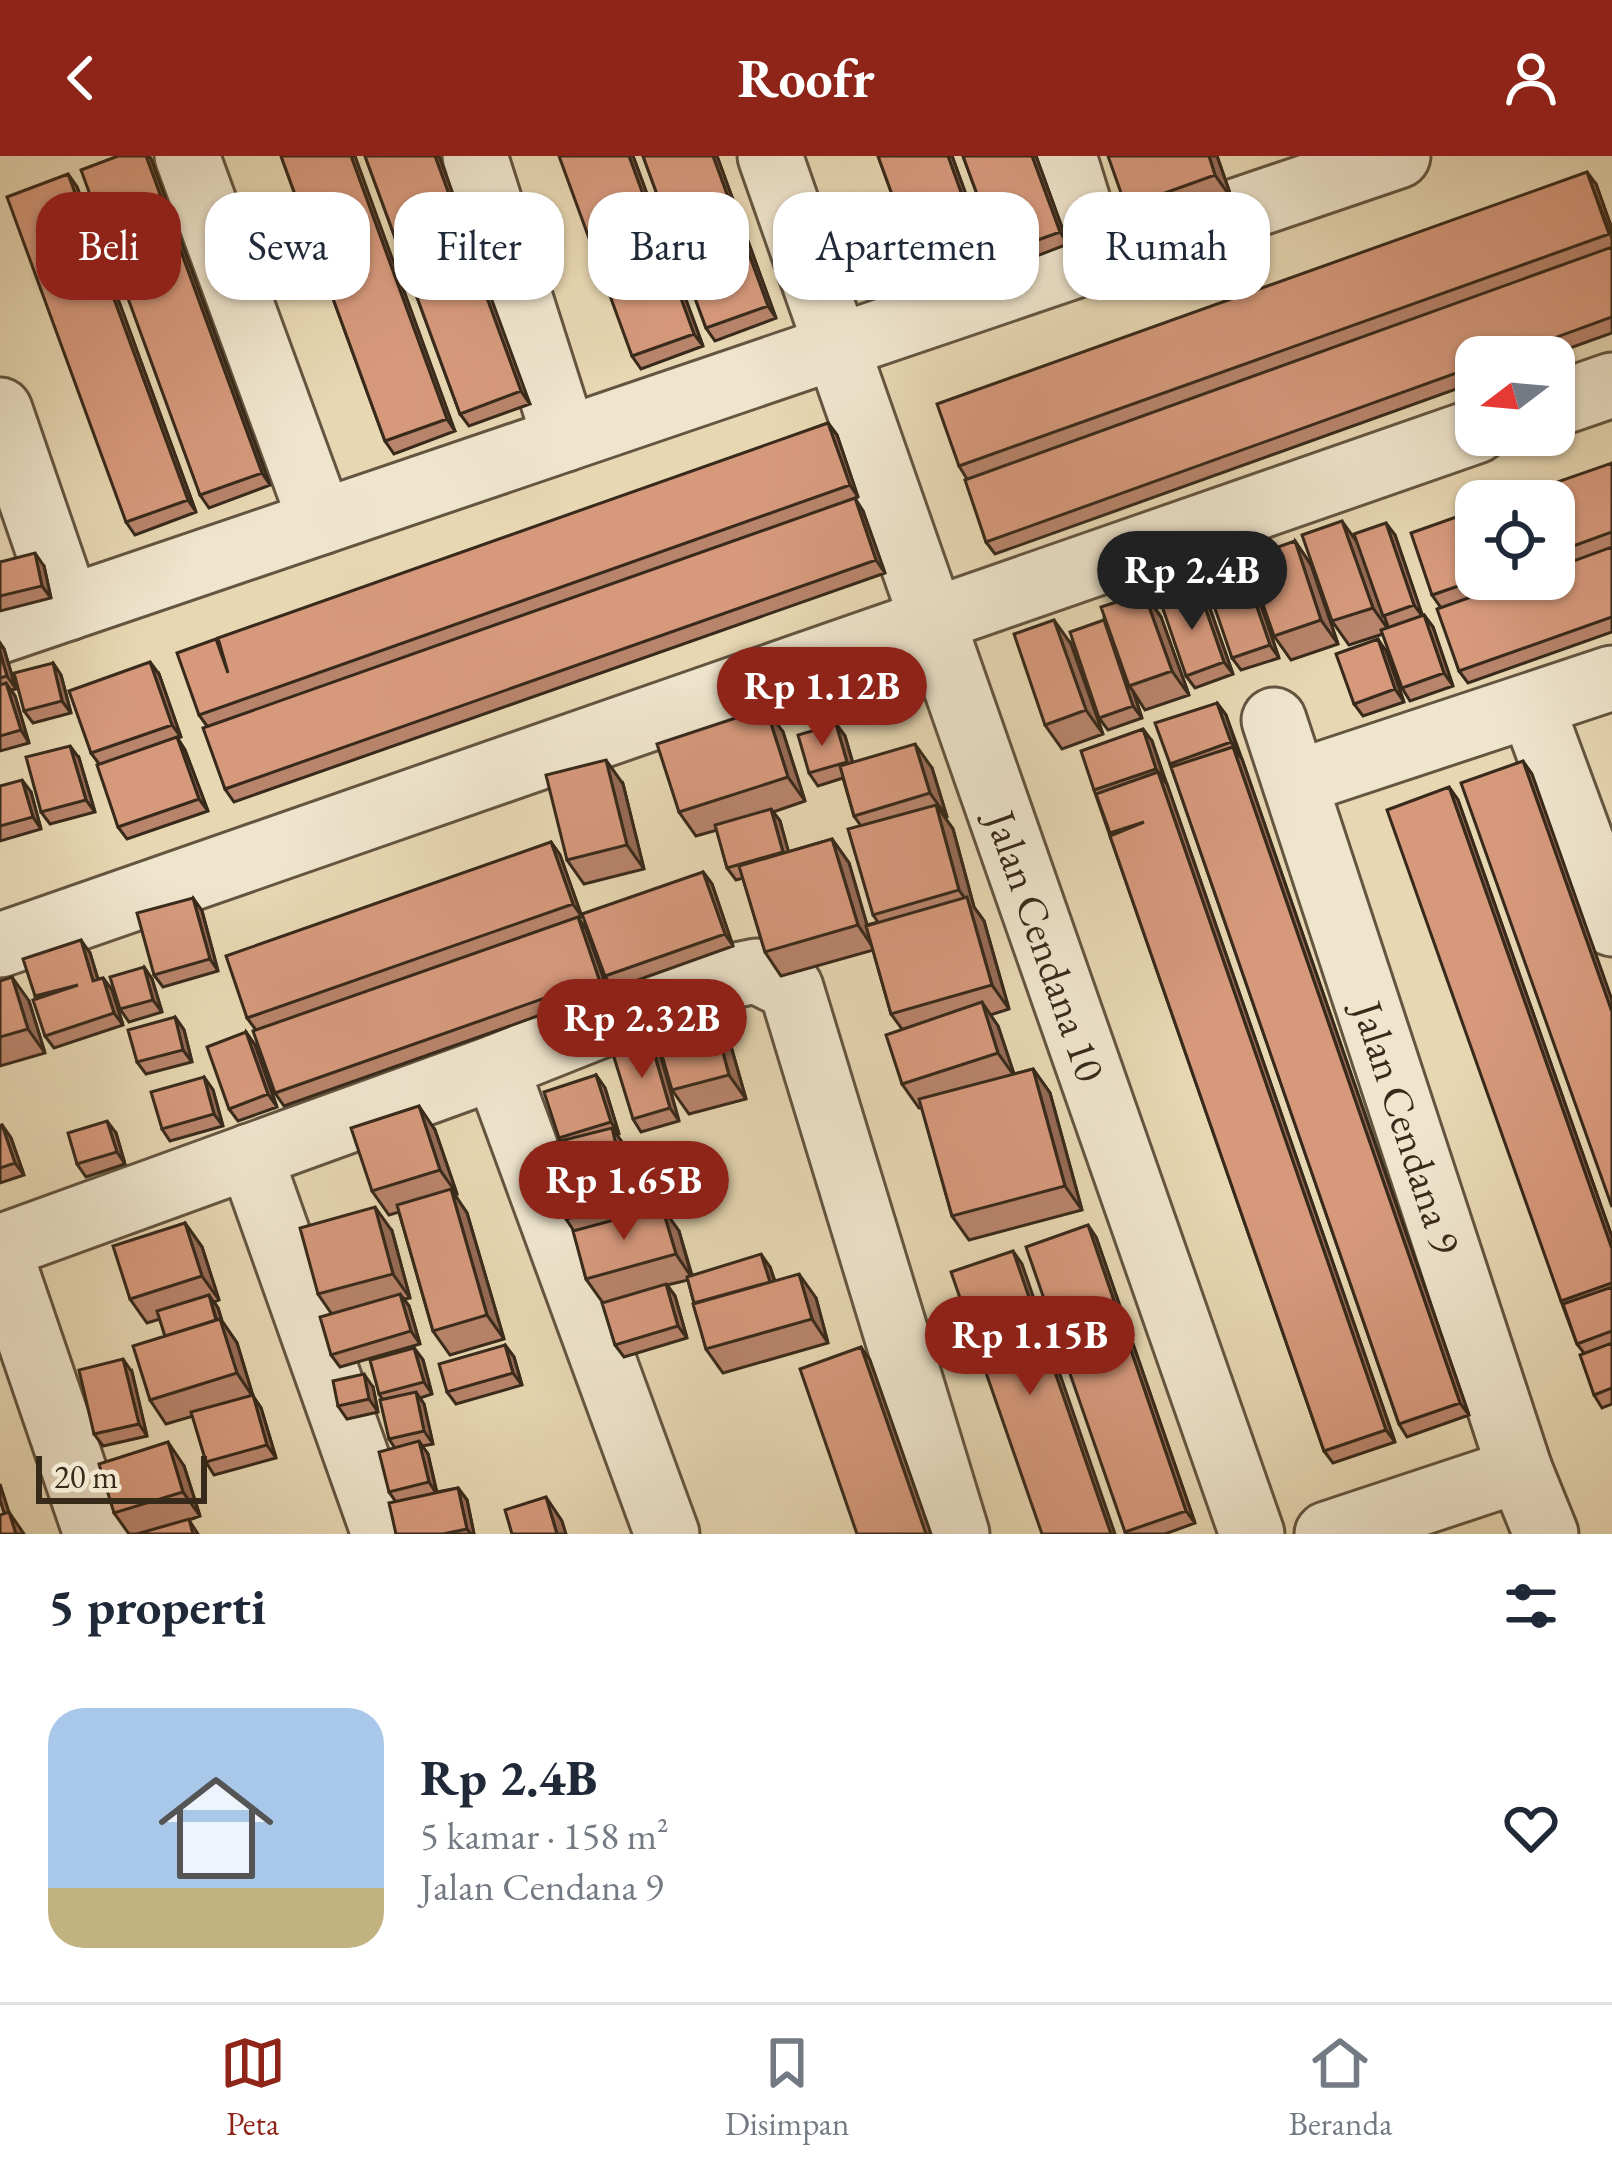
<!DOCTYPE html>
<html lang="id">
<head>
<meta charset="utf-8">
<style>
	body { margin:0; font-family:"EB Garamond",serif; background:#f6f6f7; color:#1f2937; height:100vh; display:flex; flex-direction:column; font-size:45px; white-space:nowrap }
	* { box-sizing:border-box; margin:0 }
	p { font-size:39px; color:#747a83 }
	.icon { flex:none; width:66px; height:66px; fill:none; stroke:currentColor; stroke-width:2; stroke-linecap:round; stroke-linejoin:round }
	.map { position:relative; height:1378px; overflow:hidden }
	.sheet { display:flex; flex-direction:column; background:#fff; flex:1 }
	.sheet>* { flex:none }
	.guide { position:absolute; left:36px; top:36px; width:1542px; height:108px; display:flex; gap:24px }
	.needle { width:78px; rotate:254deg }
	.fabs { position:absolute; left:1455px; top:180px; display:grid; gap:24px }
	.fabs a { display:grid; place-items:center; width:120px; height:120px; border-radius:24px; background:#fff; box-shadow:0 3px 9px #0004; font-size:60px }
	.scale { position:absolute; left:36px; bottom:30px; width:171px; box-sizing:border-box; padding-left:12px; border:6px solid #382a1b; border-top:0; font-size:33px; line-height:42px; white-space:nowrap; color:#382a1b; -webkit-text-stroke:9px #efe5cd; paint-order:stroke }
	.price { position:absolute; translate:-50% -102px; padding:0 27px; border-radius:42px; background:#8f2418; color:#fff; font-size:39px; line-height:78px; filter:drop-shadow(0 3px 6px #0008) }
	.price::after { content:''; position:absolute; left:50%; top:72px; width:36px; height:27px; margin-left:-18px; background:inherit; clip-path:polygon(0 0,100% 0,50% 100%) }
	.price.active { background:#222; color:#fff }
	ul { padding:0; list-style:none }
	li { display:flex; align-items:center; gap:36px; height:300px; padding:0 48px }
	li span { display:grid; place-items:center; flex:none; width:336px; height:240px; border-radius:36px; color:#555 }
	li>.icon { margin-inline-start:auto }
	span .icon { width:144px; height:144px; fill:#fffc; stroke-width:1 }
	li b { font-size:51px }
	h2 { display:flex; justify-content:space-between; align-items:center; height:144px; padding:0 48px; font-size:51px }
	.tag { padding:0 42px; border-radius:36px; background:#fff; box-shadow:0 3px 9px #0004; font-size:42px; line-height:108px }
	.tag.active { background:#8f2418; color:#fff }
	header { display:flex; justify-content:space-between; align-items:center; height:156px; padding:0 48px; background:#8f2418; color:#fff; font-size:54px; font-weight:700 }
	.tab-bar { display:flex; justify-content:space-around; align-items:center; height:168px; border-top:3px solid #e0e1e3; background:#fff; font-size:33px; color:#747a83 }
	.tab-bar a { display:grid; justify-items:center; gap:6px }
	.tab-bar .active { color:#8f2418 }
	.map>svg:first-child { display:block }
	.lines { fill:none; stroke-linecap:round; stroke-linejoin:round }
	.minor-casing { stroke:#645541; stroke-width:69 }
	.minor { stroke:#efe5cd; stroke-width:63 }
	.wall { fill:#b8846b; stroke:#382a1b; stroke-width:3 }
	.shaded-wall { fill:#966b57; stroke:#382a1b; stroke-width:3 }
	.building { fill:#d6997c; stroke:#382a1b; stroke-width:3 }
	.labels { text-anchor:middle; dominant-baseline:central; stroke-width:9; stroke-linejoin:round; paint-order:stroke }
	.street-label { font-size:42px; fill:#382a1b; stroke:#efe5cd }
</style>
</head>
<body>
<header><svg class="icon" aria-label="back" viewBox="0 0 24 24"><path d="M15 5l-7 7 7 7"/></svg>Roofr<svg class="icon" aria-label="person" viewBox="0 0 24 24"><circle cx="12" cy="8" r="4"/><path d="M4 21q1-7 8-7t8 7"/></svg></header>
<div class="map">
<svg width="1612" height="1378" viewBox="0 0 1612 1378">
	<rect width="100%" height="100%" fill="#e7d7b2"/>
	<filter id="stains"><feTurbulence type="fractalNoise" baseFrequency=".00167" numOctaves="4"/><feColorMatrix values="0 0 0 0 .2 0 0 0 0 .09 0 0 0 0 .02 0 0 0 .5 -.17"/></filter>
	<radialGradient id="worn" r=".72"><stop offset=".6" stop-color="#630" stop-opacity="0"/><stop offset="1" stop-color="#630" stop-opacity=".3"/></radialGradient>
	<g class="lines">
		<defs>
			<g id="minor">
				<path d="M187,0L321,366"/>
				<path d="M475,0L565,283"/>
				<path id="s1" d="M770,0L1252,1378"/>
				<path d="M1064,0L1096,103"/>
				<path d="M1554,249L1612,229"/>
				<path d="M0,254L68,452"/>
				<path d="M0,475L1398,0"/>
				<path d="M1532,551L1612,768"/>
				<path id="s2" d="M1274,564L1520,1314L1546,1378"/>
				<path d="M1295,627L1612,522"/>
				<path d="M0,789L1476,275"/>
				<path d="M496,911L667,1378"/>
				<path d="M250,1000L384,1378"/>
				<path d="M0,1091L496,911L717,823L756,815L791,832L957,1378"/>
				<path d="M0,1097L96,1378"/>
				<path d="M1327,1378L1520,1314"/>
			</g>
		</defs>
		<use href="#minor" class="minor-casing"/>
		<use href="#minor" class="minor"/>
	</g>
	<path class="wall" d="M118,0H149L151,3L270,329L209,352L200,339Z
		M281,0L455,275L394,298L385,285Z
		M365,0L530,248L469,270L460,258Z
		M633,0L703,190L641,213L632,200Z
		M643,0H717L776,162L715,185L706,172Z
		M878,0H952L994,116L933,138L924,126Z
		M963,0H1036L1068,88L1008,111L999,98Z
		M1217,0L1232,43L1143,75L1126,51Z
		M68,18L77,31L196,356L135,379L126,366Z
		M1596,28L1612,73V177L1545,201H1476V226L995,398L986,386L967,323L959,310Z
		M828,267L837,279L858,341L855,343L863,355L885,417L234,646L225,633L207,570L199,559L220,490Z
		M1612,307V476L1468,527L1459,515L1441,452L1432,439L1476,423H1554V345Z
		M1395,379L1422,459H1424L1433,471L1453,530L1410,545L1402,532L1383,478L1349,489L1332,465L1358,388Z
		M1295,385L1311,409L1338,488L1291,504L1274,480Z
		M0,406L44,410L51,442L0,455Z
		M1247,422L1256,435L1279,502L1241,514L1232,502Z
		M1144,437L1161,461L1189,539L1145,554L1133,535L1142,562L1108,574L1099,562L1104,464L1108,470Z
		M1208,447L1233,518L1195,532L1186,520Z
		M0,487L4,493L16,533L11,534L15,540L29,587L0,595Z
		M1071,488L1103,578L1062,593L1045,569Z
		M1386,495L1404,546L1363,560L1354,548Z
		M53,507L61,519L71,557L33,567L24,555Z
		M159,518L181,581L177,582L185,594L208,655L127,683L118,671L99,608L91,597Z
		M1217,547L1226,559L1242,603L1469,1259L1407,1281L1399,1268L1170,608Z
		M836,568L845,580L853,607L932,612L947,661L945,662L953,673L974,751L984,765L1009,853L990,859L998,870L1014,918L1033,913L1050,937L1082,1054L969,1084L952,1060L922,952H919L902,928V873L891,858L873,794L781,820L765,796L743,722L736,724L727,712L717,674L696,680L679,656L783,576L805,645L773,656L780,665L788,696L832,683L849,707L867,769L878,766L873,759L861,670L854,660L843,622L818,630L809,617Z
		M1152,585L1395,1286L1333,1307L1324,1295L1094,634Z
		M79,602L95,656L50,668L41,656Z
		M623,628L644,713L584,728L567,704Z
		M0,630L31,636L41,673L0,685Z
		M1449,631L1458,644L1612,1081V1248L1602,1252L1594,1239L1584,1197L1577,1188L1561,1145Z
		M551,686L560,699L582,761L578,762L586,773L608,835L284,950L275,937L256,874L247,862Z
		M703,716L712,728L733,790L613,833L605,820Z
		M193,742L202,755L218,815L163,831L154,819Z
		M90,797L98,823L103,822L112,834L123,869L54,892L45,880L35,840Z
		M144,811L152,823L162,856L129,866L120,853Z
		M0,825L29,845L45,897L0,910Z
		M712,856L728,880L746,943L689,958L672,934Z
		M175,861L184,874L192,906L146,918L137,906Z
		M246,876L255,889L277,951L238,965L229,953Z
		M651,886L660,898L679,965L641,976L633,963Z
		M596,919L605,932L619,978L617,979L629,996L643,1056L679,1075L692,1119L770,1111L775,1125L816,1142L828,1187L723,1217L706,1193L688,1124L667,1129L675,1140L687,1182L624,1201L615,1189L603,1147L586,1123L574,1075L566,1063L561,985L559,982Z
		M204,921L213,934L223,970L170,985L162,973Z
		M2,969L11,982L24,1019L0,1027V970Z
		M435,974L457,1038H454L467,1057L504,1183L450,1199L433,1175L399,1056L389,1059L372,1035Z
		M116,977L125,1008L86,1021L77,1008Z
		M185,1067L202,1091L219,1144L214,1146L218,1152L222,1165L237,1187L253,1240L261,1252L276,1302L214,1319L206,1306L193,1260L166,1268L150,1244L165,1180L160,1163L147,1167L130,1143Z
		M392,1075L410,1142L404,1143L409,1150L420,1188L340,1211L331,1199V1157L318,1138Z
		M1096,1081L1195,1367L1165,1378H1127L1125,1376Z
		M505,1189L514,1201L522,1229L456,1248L447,1236Z
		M414,1192L423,1204L432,1238L420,1242L424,1248L433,1288L422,1290L428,1298L437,1336L458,1332L467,1344L474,1378H396V1346L389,1336L395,1292L389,1283L383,1244L379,1238Z
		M132,1216L147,1280L103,1290L94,1278Z
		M373,1231L378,1256L347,1263L338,1250Z
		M184,1310L200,1360L189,1364L198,1378H129L114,1357Z"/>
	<path class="shaded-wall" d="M146,0H149L151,3L270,329L262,317Z
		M351,0H355L455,275L447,263Z
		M435,0H439L530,248L521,235Z
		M629,0H633L703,190L694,178Z
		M713,0H717L776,162L768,150Z
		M948,0H952L994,116L985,103Z
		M1032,0H1036L1068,88L1060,76Z
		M1209,0H1217L1232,43L1215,19Z
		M1587,16L1596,28L1612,73V82Z
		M68,18L77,31L196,356L188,344Z
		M828,267L837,279L858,341L850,329Z
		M855,342L863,355L885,417L876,404Z
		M1342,365L1359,389L1390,476L1373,452Z
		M1386,367L1395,379L1423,461L1414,449Z
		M1295,385L1311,409L1338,488L1321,464Z
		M35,397L44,410L51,442L42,430Z
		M1247,422L1256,435L1279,502L1270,489Z
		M1199,434L1208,447L1233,518L1224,506Z
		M1144,437L1161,461L1189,539L1172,515Z
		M1424,459L1433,471L1453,530L1444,517Z
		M1054,464L1071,488L1103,578L1086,554Z
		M1104,464L1113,477L1129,530L1133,535L1142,562L1133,550Z
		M1378,483L1386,495L1404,546L1395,533Z
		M0,487L4,493L16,533L7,520L0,496Z
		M150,506L159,518L181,581L172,569Z
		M53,507L61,519L71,557L62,545Z
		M6,527L15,540L29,587L21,574Z
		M1217,547L1226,559L1239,599L1231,586Z
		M766,552L783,576L805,645L788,621Z
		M836,568L845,580L856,619L847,606Z
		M1143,573L1152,585L1165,625L1156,613Z
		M177,581L185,594L208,655L199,643Z
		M915,588L932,612L947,661L930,637Z
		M70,590L79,602L95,656L86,644Z
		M1233,591L1242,603L1469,1259L1460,1247Z
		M606,604L623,628L644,713L627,689Z
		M1523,605L1532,618L1612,844V856Z
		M1158,616L1167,628L1395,1286L1386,1274Z
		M22,624L31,636L41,673L33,661Z
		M1449,631L1458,644L1612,1081V1093Z
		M936,649L953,673L974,751L984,765L1009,853L992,829L969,748L959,734Z
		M771,653L780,665L792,708L783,696Z
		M832,683L849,707L874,793L858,769Z
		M551,686L560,699L582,761L573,748Z
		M703,716L712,728L733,790L725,778Z
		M193,742L202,755L218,815L210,803Z
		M578,761L586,773L608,835L599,823Z
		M81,784L90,797L102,837L93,825Z
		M144,811L152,823L162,856L153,844Z
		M12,821L29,845L45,897L28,873Z
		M103,822L112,834L123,869L114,857Z
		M982,846L998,870L1015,921L998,897Z
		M712,856L728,880L746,943L729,919Z
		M175,861L184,874L192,906L183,894Z
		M246,876L255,889L277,951L268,938Z
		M651,886L660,898L679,965L670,952Z
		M1033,913L1050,937L1082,1054L1065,1030Z
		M596,919L605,932L619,978L611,966Z
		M204,921L213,934L223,970L214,958Z
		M419,950L435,974L457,1038L440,1014Z
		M107,965L116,977L125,1008L117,996Z
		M2,969L11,982L24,1019L15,1007Z
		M612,972L629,996L646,1072L630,1048Z
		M451,1033L467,1057L504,1183L487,1159Z
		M375,1051L392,1075L410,1142L393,1118Z
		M662,1051L679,1075L692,1122L676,1098Z
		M185,1067L202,1091L219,1144L202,1120Z
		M1088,1069L1096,1081L1195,1367L1186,1355Z
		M1013,1095L1022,1108L1115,1378H1111Z
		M761,1098L770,1111L780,1143L772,1131Z
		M799,1118L816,1142L828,1187L812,1163Z
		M666,1128L675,1140L687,1182L678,1170Z
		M400,1138L409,1150L420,1188L411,1175Z
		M209,1139L218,1152L222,1165L237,1187L253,1240L261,1252L276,1302L267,1289L253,1241L237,1217L218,1168Z
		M505,1189L514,1201L522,1229L513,1217Z
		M861,1191L870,1204L931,1378H926Z
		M414,1192L423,1204L432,1238L424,1226Z
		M123,1203L132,1216L147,1280L139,1268Z
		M364,1218L373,1231L378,1256L369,1243Z
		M416,1236L424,1248L433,1288L424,1275Z
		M419,1285L428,1298L437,1339L429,1326Z
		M168,1286L184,1310L200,1360L183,1336Z
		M0,1328L14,1372L5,1360L0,1344Z
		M458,1332L467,1344L474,1378H471L467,1373Z
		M546,1341L562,1365L566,1378H557Z
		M9,1356L24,1378H16Z"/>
	<path class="building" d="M118,0H146L262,317L200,339L81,14Z
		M281,0H351L447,263L385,285Z
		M365,0H435L521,235L460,258Z
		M559,0H629L694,178L632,200Z
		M643,0H713L768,150L706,172Z
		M878,0H948L985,103L924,126Z
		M963,0H1032L1060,76L999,98Z
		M1108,0H1209L1215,19L1126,51Z
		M1587,16L1609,78L959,310L937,248Z
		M68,18L188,344L126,366L7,41Z
		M1612,91V161L1502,201H1476V210L986,386L965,324Z
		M828,267L850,329L199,559L177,497L216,483L228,517L218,482Z
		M1612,307V376L1554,397V345H1503Z
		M855,342L876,404L225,633L203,572Z
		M1476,354V423H1479L1432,439L1411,377Z
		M1342,365L1373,452L1332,465L1302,379Z
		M1386,367L1414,449L1383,460L1354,378Z
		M1295,385L1321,464L1274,480L1247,402Z
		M1612,391V461L1459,515L1437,453L1522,423H1554V412Z
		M35,397L42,430L0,440V406Z
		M1247,422L1270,489L1232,502L1209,435Z
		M1199,434L1224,506L1186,520L1161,447Z
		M1144,437L1172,515L1129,530L1101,451Z
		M1424,459L1444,517L1402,532L1381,474Z
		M1054,464L1086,554L1045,569L1014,478Z
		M1104,464L1133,550L1099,562L1070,476Z
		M1378,483L1395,533L1354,548L1336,498Z
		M0,496L7,520L0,522Z
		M150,506L172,569L91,597L69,535Z
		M53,507L62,545L24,555L14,517Z
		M6,527L21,574L0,580V529Z
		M1217,547L1231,586L1170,608L1155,567Z
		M766,552L788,621L679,656L657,588Z
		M836,568L847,606L809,617L798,579Z
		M1143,573L1156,613L1094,634L1081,595Z
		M177,581L199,643L118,671L97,609Z
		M915,588L930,637L854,660L840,610Z
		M70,590L86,644L41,656L26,601Z
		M1233,591L1460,1247L1399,1268L1171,611Z
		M606,604L627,689L567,704L546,619Z
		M1523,605L1612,856V1051L1461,627Z
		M1158,616L1386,1274L1324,1295L1110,680L1144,666L1110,677L1096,638Z
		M22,624L33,661L0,670V630Z
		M1449,631L1612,1093V1127L1561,1145L1387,654Z
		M936,649L959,734L873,759L848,673Z
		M771,653L783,696L727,712L715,669Z
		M832,683L858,769L765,796L739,710Z
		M551,686L573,748L247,862L226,800Z
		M703,716L725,778L605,820L582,758Z
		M967,741L992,829L891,858L866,770Z
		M193,742L210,803L154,819L137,757Z
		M578,761L599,823L275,937L253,875Z
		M81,784L93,825L103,822L114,857L45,880L33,844L78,829L35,840L23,803Z
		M144,811L153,844L120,853L110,821Z
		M12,821L28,873L0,881V825Z
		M982,846L998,897L902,928L886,879Z
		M712,856L729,919L672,934L654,872Z
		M175,861L183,894L137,906L128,874Z
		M246,876L268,938L229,953L207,891Z
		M651,886L670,952L633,963L613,898Z
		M1033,913L1065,1030L952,1060L919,943Z
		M596,919L611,966L559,982L544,936Z
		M204,921L214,958L162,973L151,936Z
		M419,950L440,1014L372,1035L351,972Z
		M107,965L117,996L77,1008L68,977Z
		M2,969L15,1007L0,1012V970Z
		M612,972L630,1048L566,1063L548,988Z
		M451,1033L487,1159L433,1175L397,1049Z
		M375,1051L393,1118L318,1138L300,1072Z
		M662,1051L676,1098L586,1123L573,1075Z
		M185,1067L202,1120L130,1143L113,1090Z
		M1088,1069L1186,1355L1125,1376L1026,1091Z
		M1013,1095L1111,1378H1042L951,1116Z
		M761,1098L770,1126L694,1147L687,1121Z
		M799,1118L812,1163L706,1193L693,1148Z
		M666,1128L678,1170L615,1189L602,1147Z
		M1612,1131V1175L1577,1188L1563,1148Z
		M400,1138L411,1175L331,1199L320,1161Z
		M209,1139L216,1164L165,1180L157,1155Z
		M220,1163L237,1217L150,1244L133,1190Z
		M1612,1187V1232L1594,1239L1580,1199Z
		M505,1189L513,1217L447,1236L439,1208Z
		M861,1191L926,1378H857L800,1213Z
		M414,1192L424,1226L379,1238L370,1204Z
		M123,1203L139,1268L94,1278L79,1214Z
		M364,1218L369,1243L338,1250L333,1225Z
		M416,1236L424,1275L389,1283L380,1244Z
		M253,1239L267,1289L206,1306L191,1256Z
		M419,1285L429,1326L389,1336L379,1296Z
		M168,1286L183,1336L114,1357L99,1308Z
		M458,1332L467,1373L443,1378H396L389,1347Z
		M546,1341L557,1378H512L505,1354Z
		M9,1356L16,1378H0V1359Z
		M189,1363L193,1378H137Z"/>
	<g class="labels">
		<g class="street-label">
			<text stroke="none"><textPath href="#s1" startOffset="837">Jalan Cendana 10</textPath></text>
			<text stroke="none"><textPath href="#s2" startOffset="429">Jalan Cendana 9</textPath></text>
		</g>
	</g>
	<rect width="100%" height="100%" filter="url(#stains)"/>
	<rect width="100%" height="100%" fill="url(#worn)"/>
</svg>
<div class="fabs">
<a><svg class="needle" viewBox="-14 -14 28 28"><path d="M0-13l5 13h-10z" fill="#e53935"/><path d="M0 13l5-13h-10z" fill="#747a83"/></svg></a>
<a><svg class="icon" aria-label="locate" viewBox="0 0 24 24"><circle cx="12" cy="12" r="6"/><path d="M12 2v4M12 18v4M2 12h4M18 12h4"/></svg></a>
</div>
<div class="scale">20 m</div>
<b class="price active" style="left:1192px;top:477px">Rp 2.4B</b>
<b class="price" style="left:822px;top:593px">Rp 1.12B</b>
<b class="price" style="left:642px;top:925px">Rp 2.32B</b>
<b class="price" style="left:624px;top:1087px">Rp 1.65B</b>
<b class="price" style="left:1030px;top:1242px">Rp 1.15B</b>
<div class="guide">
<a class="tag active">Beli</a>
<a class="tag">Sewa</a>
<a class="tag">Filter</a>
<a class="tag">Baru</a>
<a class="tag">Apartemen</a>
<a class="tag">Rumah</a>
</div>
</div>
<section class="sheet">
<h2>5 properti<svg class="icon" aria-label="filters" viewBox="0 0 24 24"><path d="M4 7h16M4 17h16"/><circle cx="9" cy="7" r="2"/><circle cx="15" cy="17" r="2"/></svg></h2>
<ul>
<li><span style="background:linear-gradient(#a9c7e8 75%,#c2b280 0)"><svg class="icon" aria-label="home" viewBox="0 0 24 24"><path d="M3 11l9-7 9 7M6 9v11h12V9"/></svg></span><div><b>Rp 2.4B</b><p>5 kamar · 158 m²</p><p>Jalan Cendana 9</p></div><svg class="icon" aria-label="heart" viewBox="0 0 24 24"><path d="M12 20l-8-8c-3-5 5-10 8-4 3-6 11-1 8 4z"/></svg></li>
</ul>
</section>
<nav class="tab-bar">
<a class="active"><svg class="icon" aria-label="map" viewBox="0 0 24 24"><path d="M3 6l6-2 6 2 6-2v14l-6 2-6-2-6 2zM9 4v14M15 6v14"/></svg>Peta</a>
<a><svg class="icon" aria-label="saved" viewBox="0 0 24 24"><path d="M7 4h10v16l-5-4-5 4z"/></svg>Disimpan</a>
<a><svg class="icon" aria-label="home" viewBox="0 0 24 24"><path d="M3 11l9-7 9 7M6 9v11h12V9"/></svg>Beranda</a>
</nav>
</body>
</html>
